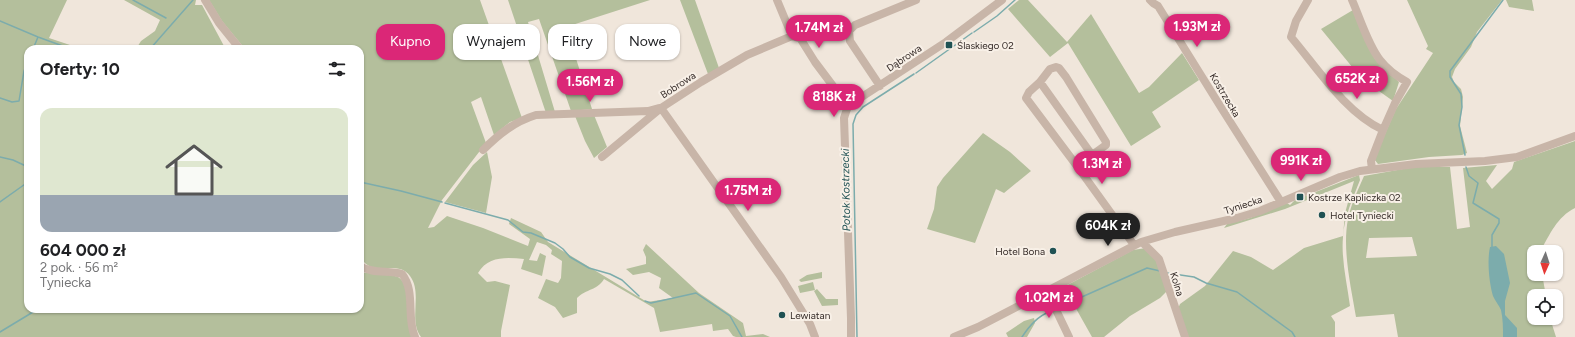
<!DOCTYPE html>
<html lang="pl">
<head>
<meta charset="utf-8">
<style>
	body { margin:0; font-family:Figtree,sans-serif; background:#f2f2f2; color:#202124; height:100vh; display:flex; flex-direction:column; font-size:15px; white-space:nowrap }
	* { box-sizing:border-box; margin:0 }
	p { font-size:13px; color:#757577 }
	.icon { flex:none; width:22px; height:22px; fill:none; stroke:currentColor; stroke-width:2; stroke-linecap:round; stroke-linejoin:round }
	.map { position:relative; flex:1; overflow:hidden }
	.details { position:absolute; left:24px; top:45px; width:340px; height:268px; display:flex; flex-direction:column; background:#fff; border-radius:12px; box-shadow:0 1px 3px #0004 }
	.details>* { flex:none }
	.banner { position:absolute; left:376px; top:24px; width:380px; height:36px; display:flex; gap:8px }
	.needle { width:26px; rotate:183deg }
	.fabs { position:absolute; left:1527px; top:245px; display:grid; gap:8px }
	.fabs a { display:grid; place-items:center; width:36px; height:36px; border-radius:8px; background:#fff; box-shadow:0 1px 3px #0004; font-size:20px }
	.price { position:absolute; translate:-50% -34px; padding:0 9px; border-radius:14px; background:#db2777; color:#fff; font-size:13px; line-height:26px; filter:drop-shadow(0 1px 2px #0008) }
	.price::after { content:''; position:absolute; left:50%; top:24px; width:12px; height:9px; margin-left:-6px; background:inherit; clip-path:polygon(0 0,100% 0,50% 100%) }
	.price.current { background:#222; color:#fff }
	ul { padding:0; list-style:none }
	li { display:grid; align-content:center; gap:8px; height:212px; padding:0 16px }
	li span { display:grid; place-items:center; height:124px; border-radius:12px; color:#555 }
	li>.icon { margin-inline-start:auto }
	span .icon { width:72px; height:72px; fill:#fffc; stroke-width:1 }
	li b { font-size:17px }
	h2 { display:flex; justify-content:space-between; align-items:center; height:48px; padding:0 16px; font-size:17px }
	.chip { padding:0 14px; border-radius:12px; background:#fff; box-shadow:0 1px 3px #0004; font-size:14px; line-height:36px }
	.chip.current { background:#db2777; color:#fff }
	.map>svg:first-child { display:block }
	.green { fill:#b4bf9c; fill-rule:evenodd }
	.water { fill:#7cacac }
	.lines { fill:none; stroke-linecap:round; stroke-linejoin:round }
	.stream { stroke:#7cacac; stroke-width:1.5 }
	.minor { stroke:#c8b5a8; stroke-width:8 }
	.poi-dot { fill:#205254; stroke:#f8f0e7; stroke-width:1.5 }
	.labels { text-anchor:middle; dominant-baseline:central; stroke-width:4; stroke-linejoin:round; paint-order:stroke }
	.poi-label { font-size:10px; fill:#352b28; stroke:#f8f0e7; text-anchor:start }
	.street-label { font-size:10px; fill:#352b28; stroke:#f8f0e7 }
	.water-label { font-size:11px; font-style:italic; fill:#205254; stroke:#f8f0e7 }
</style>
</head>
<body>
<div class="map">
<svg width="1575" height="337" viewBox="0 0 1575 337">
	<rect width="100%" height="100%" fill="#f0e6db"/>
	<path class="green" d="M0,0H67L49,38L82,49H28V309H360V272C370,274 389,273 398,277C402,279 404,284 406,287L412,337H0Z
		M124,0H196L195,5H202L224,46L227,49H136L141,41L155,31L160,20Z
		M209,0H480L522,118L510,122L494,135L481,97L471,102L486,143L442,200L428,228L434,227L447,216L483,228L528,246L530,239L509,224L511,218L541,232L548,242L647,302L673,298L659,288L661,278L649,272L633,275L626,269L646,264V257L643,250L646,244L699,293L743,323L746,336L763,334L770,337H736L733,336L728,329L713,331L712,324L660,332L654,308L604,279C598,290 586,289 577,298V313L563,318L555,307L538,298L546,279L558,283L561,278L562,261L551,254L552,250L546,245L537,242L529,260L537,261L540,253L546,256L542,276L521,269L524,259C506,257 488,256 478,273L487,282L495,281L510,285L501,331V337H421C408,320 423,293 410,276C400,263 385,271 372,267C367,266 363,261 360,257V49H245L222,21Z
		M508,0H650L566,27L592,109L571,111L539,19L528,22L555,112L546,113Z
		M680,0H695L719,68L708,74Z
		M1019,0H1028L1067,42L1091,14L1139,93L1149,87L1182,53L1199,80L1152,112L1161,127L1131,146L1068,43L1050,57L1008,9Z
		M1407,0H1502L1477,32L1471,47L1455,69L1452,77L1454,82L1461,89L1463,97L1460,126L1467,153L1462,155L1429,157L1378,164L1374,159L1396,109L1433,53L1426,49L1428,46Z
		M1506,0H1532L1534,11L1509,7Z
		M1353,10L1375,59L1399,82L1393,101L1362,79L1321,29Z
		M594,115L607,147L594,158L585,141L575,116Z
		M983,133L1010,152L1031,171L1004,193L996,189L975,243L927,229L934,209L937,187L943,178Z
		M1575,141V208C1557,217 1550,234 1540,252H1534V274H1542L1546,296H1534V318H1550L1556,337H1398L1394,314L1356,317C1351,287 1342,249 1348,219C1351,204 1358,190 1364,176L1414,167H1450L1457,229L1470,227L1463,168L1497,165L1486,181L1492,189L1512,169L1514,162ZM1412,237L1417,256L1366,258L1369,238Z
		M487,152L492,177L486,213L445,202L473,165Z
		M1359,175L1360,180C1353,198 1344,217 1343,237C1341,259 1347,283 1350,306L1331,316L1335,322V337H1188L1177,311L1180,304L1205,286L1233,251L1251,257L1273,270L1304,248L1343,236L1345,213L1354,181L1285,209L1224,228L1227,224L1250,218L1287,203L1290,205L1295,200Z
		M1146,248L1155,258L1166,287V292L1160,298L1130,316L1104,337H1092L1074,305L1070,301L1061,306L1058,290L1133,250Z
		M822,272V278L801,282L799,280L807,275Z
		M813,282L815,290L800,293L798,286Z
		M817,289L826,299H838V305L822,306L814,291Z
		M1034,318L1035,323L1027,337H1008L1006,333L1024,321Z"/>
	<path class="water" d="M1496,246L1504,254L1510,283L1505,301V315L1517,328V337H1503C1503,328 1503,319 1501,310C1499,305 1495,301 1493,296C1489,283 1487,260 1490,247Z"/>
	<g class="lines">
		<path class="stream" d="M133,0L166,18
			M0,21L38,37L71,49
			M974,32L997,16L1015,0
			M33,49L38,37
			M150,49L193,0
			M916,73L972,33
			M0,98L12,102L19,101L24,71L28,61
			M1465,155L1459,125L1462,107L1461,94L1450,77V71L1503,0
			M0,157L13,160L28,167
			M1466,167L1469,176L1478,183L1473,203L1499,219V223L1492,235V249
			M360,182L401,191L442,202
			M0,202L28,182
			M445,203L508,220L523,232L531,233L555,243L563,249L570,257L589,268L610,274L622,280L639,296
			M1167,273L1194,277L1206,283L1237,292L1292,332L1295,337
			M645,301L651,303L696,293L730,316L742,337
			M1066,304L1147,268L1160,271
			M0,332L38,309
			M857,337L853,124L856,115L863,107L914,74
			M1022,337C1030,325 1038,316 1051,311"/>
		<path class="minor" d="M205,0L219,23L240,49
			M777,0L792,36L800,38L815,62L848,106
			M1150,0L1153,3L1158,6L1222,109L1281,202
			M1308,0L1296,21L1291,37C1318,69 1345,112 1383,130L1371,161L1372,169
			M1352,0C1360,18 1368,45 1380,60C1387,69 1398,77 1407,82L1395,103L1383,130
			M1040,82L1092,155
			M880,86L850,41L849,31L855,25L916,0
			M661,108L781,277L810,324L815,337
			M483,150C499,134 514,122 536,115L648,111L659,108
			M602,157L661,108L701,82L747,55L792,36
			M1077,166L1026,98L1029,92L1040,82L1050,69L1056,67L1059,68L1066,77L1106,142V145L1077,166L1134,245
			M1142,242L1159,259L1185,337
			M360,266C372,274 389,270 402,274C416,292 406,317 415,337
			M1047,291L1069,337
			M851,337V318L844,118L848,106L946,42L1002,0
			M954,337L978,327L1141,242L1175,232L1237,218L1260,211L1340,177L1360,171L1416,164L1485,161L1517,157L1575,136"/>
	</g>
	<g class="poi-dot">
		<rect x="945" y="41" width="8" height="8" rx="2"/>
		<rect x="1296" y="193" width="8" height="8" rx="2"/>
		<circle cx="1322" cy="215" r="4"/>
		<circle cx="1053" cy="251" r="4"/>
		<circle cx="782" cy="315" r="4"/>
	</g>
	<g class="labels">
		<g class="poi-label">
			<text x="957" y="45">Ślaskiego 02</text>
			<text x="1308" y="197">Kostrze Kapliczka 02</text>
			<text x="1330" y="215">Hotel Tyniecki</text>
			<text x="1045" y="251" text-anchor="end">Hotel Bona</text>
			<text x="790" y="315">Lewiatan</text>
		</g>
		<g class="street-label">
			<text transform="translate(904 58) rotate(-34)">Dąbrowa</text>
			<text transform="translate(678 85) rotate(-33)">Bobrowa</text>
			<text transform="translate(1225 95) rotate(59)">Kostrzecka</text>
			<text transform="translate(1243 205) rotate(-18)">Tyniecka</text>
			<text transform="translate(1177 284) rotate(73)">Kolna</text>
		</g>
		<g class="water-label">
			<text transform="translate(846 190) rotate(-91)">Potok Kostrzecki</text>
		</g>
	</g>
</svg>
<div class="fabs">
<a><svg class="needle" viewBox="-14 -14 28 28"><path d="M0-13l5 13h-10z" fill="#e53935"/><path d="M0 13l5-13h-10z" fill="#757577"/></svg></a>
<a><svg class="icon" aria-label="locate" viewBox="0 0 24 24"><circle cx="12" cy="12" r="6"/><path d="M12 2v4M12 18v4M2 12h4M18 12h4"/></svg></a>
</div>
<b class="price" style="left:1197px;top:48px">1.93M zł</b>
<b class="price" style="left:819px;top:49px">1.74M zł</b>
<b class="price" style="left:1357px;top:100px">652K zł</b>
<b class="price" style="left:590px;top:103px">1.56M zł</b>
<b class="price" style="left:834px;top:118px">818K zł</b>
<b class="price" style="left:1301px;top:182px">991K zł</b>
<b class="price" style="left:1102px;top:185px">1.3M zł</b>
<b class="price" style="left:748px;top:212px">1.75M zł</b>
<b class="price current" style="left:1108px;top:247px">604K zł</b>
<b class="price" style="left:1049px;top:319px">1.02M zł</b>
<div class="banner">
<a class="chip current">Kupno</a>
<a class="chip">Wynajem</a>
<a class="chip">Filtry</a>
<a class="chip">Nowe</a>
</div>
<section class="details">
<h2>Oferty: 10<svg class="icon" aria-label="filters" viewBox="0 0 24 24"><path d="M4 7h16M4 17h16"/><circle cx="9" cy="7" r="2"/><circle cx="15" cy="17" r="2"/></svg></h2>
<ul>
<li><span style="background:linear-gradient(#dfe7d0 70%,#9aa5b1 0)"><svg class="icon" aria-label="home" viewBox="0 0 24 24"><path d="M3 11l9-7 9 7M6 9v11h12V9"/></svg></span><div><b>604 000 zł</b><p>2 pok. · 56 m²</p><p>Tyniecka</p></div></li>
</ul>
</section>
</div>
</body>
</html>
